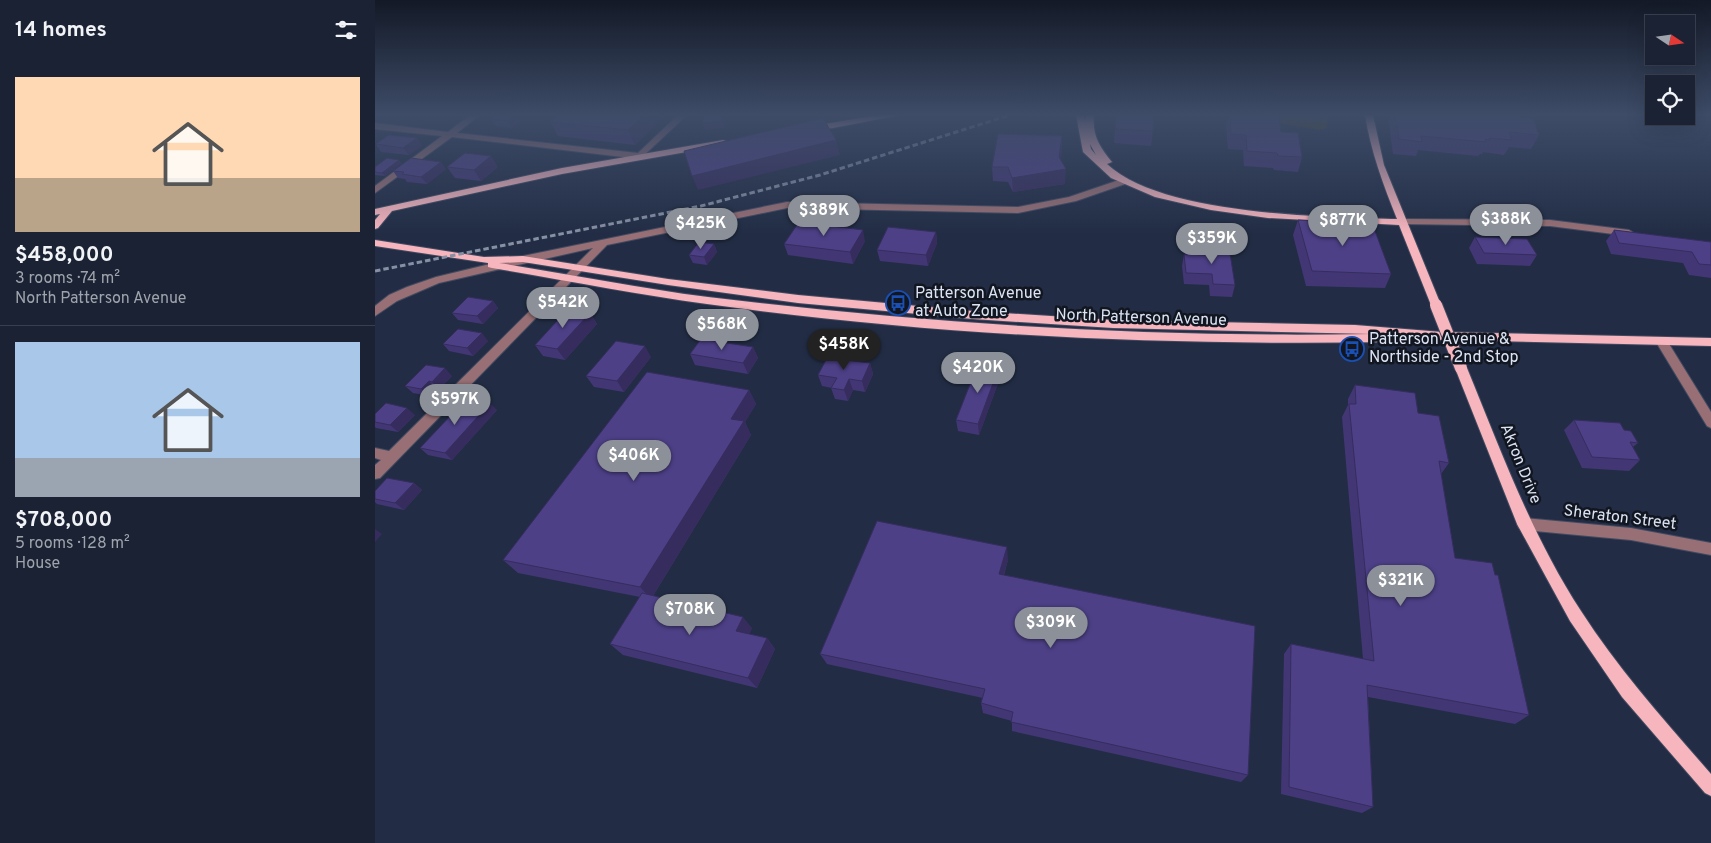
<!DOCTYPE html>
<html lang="en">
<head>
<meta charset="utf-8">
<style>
	body { margin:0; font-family:Overpass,sans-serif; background:#272f40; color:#f1f3f6; height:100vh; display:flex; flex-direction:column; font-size:19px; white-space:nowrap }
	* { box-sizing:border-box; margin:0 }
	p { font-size:16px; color:#9fa4ac }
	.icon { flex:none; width:28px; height:28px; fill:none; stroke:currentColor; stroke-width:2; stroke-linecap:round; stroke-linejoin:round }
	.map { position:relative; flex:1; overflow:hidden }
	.side { display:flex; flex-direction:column; background:#1a2234; width:375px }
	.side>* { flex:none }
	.needle { width:32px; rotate:103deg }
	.controls { position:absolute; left:1270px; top:15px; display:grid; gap:10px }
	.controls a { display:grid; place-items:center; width:50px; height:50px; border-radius:0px; background:#1a2234; box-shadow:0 5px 20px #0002,0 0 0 1px #383f4f; font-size:25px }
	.price { position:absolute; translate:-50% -42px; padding:0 11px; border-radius:18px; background:#8c9099; color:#fff; font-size:16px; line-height:32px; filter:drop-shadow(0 1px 2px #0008) }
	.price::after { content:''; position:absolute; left:50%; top:30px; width:15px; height:11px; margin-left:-8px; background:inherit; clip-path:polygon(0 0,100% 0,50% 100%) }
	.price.active { background:#222; color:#fff }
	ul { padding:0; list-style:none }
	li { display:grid; align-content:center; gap:10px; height:265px; padding:0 15px }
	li+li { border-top:1px solid #383f4f }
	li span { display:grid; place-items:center; height:155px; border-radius:0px; color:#555 }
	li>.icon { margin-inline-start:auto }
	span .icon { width:90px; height:90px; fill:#fffc; stroke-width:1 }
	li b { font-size:21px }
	h2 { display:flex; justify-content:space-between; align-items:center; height:60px; padding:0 15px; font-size:21px }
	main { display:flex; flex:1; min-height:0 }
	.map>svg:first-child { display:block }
	.green { fill:#474700 }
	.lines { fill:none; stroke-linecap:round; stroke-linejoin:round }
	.minor-casing { stroke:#404a61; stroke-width:2 }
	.major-casing { stroke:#404a61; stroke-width:2 }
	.minor { fill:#976f74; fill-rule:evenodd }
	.major { fill:#f7b5bd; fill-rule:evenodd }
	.rail { stroke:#868fa3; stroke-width:3; stroke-dasharray:5.5 3; stroke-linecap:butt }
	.major-bridge-casing { stroke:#404a61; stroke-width:14; stroke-linecap:butt }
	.major-bridge { stroke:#f7b5bd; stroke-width:12 }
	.wall { fill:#423774 }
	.shaded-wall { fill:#362d5e }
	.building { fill:#4d4087; stroke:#362d5e }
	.labels { text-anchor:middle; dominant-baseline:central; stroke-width:5; stroke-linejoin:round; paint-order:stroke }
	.poi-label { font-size:16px; fill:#dce4f4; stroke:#111620; text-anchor:start }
	.street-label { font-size:16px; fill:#dce4f4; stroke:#111620 }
</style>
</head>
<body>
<main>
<section class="side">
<h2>14 homes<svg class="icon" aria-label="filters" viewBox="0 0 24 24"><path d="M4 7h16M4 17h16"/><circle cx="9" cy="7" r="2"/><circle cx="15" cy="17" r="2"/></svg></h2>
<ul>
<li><span style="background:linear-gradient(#ffd9b3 65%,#b9a48a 0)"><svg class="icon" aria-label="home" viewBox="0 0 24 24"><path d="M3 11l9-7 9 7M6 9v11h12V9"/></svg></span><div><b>$458,000</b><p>3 rooms · 74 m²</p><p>North Patterson Avenue</p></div></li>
<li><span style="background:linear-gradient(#a9c7e8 75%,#9aa5b1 0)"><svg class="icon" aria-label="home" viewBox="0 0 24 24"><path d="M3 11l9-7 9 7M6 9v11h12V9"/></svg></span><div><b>$708,000</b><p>5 rooms · 128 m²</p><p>House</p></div></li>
</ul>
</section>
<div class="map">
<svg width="1336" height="843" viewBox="0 0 1336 843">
	<rect width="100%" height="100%" fill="#222d45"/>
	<path class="green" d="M857,115H953L952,128L944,130Z"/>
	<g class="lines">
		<defs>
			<path id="minor" d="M95,115H105L82,133L263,153L303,115H312L265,159L77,137L0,193V186L67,136L0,129V123L73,132Z
				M750,178L753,179V183L701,201L643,213L412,208L232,245L5,478L0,479V465L6,460L0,458V448L14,451L218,248L64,283L22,301L0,316V306L14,295L32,287L61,277L148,256L412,202L643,207L694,197Z
				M1029,219L1175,220L1254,230L1259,233L1254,236L1175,226L1026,224L1024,222Z
				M1287,338L1291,339L1336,412V428L1332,426L1281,342Z
				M1149,518L1256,528L1336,543V555L1256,540L1149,530L1144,528L1142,524L1144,520Z"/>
			<path id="major" d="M504,115H526L437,132L433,129L437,126Z
				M701,115H709L710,121L711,115H719C717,136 725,147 737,162L732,164C786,215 948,217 1022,219C1008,184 996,152 990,115H998L1009,165L1066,305L1061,309L1056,305L1024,225L893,218L836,210L780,197L736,178L708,152ZM715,144L721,155L716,149Z
				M348,140L351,141V145L187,174L17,211L3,228L0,229V220L5,214L0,215V209L187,168Z
				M0,240L109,257L148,256L293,279L423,295L598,311L738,320L980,325L1067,332L1336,338V346L1067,340L1019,336L1018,341L1014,342C787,346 557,335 332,304C260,294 188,280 117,268L113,267V263L0,246ZM148,262L293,285L423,303L598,319L738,328L997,334C776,338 553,324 333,297C263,288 194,274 124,263Z
				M1086,364L1092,368C1126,451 1157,536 1206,611C1244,670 1290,721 1336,774V796L1330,793L1247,697L1195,621L1142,524L1080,368Z"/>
		</defs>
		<use href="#minor" class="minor-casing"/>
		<use href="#major" class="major-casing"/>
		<use href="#minor" class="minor"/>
		<use href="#major" class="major"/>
		<path class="rail" d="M0,271L326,206L445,175L635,115"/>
		<defs>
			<path id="major-bridge" d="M1061,305L1086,368"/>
		</defs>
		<use href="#major-bridge" class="major-bridge-casing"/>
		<use href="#major-bridge" class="major-bridge"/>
	</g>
	<path class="wall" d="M115,115H153L137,128L120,126L116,119L117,118Z
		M290,115L260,145L183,136L175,122Z
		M741,115L778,131L776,146L739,143Z
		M854,115H904L906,132L927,157L923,172L899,170L898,168L869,166L868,150L853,149L851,126Z
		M1013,115H1143L1144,117L1164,135L1156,149L1134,147L1129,155L1108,152L1107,154H1105L1103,156L1043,150L1041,156L1018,154Z
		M42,138L47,146L34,155L6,152L1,144Z
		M687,150L685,159L690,184L638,192L633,182L618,181L617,167Z
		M27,163L10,176L0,175V167Z
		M72,167H123L106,181L80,178Z
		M71,169L52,184L32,182L30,179L23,178L18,171Z
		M923,220L1016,274L1010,288L931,286L918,235Z
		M1239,230L1336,242V278L1314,275L1308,263L1236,254L1231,241Z
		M561,232L562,243L553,266L505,261L502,250Z
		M1100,237L1162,255L1155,266L1102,264L1094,248Z
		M490,241L478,264L413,255L409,244Z
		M339,244L342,252L332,265L318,263L314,255Z
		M832,246L860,285L857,297L835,296L834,285L809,284L807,266L809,254L830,255Z
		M118,301L123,308L108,324L83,320L77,313Z
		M215,313L222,324L190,360L168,356L160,345Z
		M113,341L98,356L74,351L68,344Z
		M378,347L383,358L373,374L320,365L315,354Z
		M276,357L249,392L219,387L211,376Z
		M495,363L498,374L490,392L478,390L473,401L460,399L456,388H457L447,386L443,375Z
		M77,376L64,389L61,388L54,396L38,393L30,386Z
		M625,378L604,435L583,431L581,420Z
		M980,385L1043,413L1074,463L1066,474L1080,558L1120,575L1154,715L1140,724L993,697L998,807L987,813L906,794L909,654L916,644L988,659L967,417L973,405V399Z
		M374,390L381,404L370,422L376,435L278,596L377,628L374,634L392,638L400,649L382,688L248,655L235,644L265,597L143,573L128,560Z
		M122,410L77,460L53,455L45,448L79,413L77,412Z
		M0,414L40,415L23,432L1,428L0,427Z
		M1199,420L1263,443L1258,447L1265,460L1254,471L1207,468L1189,430Z
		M39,483L47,490L29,510L2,504L0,502V491Z
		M633,560L629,575L873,775L866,782L637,731V721L608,713L606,703L608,698L452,664L445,654Z"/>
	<path class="shaded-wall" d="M139,115H153L137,128L132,121Z
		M269,115H290L260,145L253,130Z
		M347,115H351L349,128L330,130L327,123Z
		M687,136V150L684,170L691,169L690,184L638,192L637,178L684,157Z
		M42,138L47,146L34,155L28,148Z
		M461,140L465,155L323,190L317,176Z
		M116,156L123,167L106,181L99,170Z
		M24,160L27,163L10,176L7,173Z
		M66,162L71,169L52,184L46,177Z
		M488,230L490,241L478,264L475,252Z
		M561,232L562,243L553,266L551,255Z
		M339,244L342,252L332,265L329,257Z
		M118,301L123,308L108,324L102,316Z
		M215,313L222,324L190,360L182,349Z
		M107,333L113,341L98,356L92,348Z
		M270,346L276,357L249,392L242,381Z
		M378,347L383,358L373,374L368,363Z
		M495,363L498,374L490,392L487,381Z
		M624,367L625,378L604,435L603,424Z
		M70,368L77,376L64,389L57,382Z
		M474,379L478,390L473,401L469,390Z
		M54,381L61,388L54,396L46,389Z
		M374,390L381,404L370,422L376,435L276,599L265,587L356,419Z
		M115,403L122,410L77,460L70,453Z
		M32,408L40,415L23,432L15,425Z
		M39,483L47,490L29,510L20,503Z
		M0,529L7,534L0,542Z
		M632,547L633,560L625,586L624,574Z
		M368,617L377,628L370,642L361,631Z
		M392,638L400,649L382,688L373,678Z"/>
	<path class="building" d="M120,115H139L132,121L116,119Z
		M183,115H269L253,130L175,122Z
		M329,115H347V121L327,123Z
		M741,115H779L778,131L740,129Z
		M855,115H904L906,132L923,133L927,157L903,156L902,153L872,151L871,135L856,134Z
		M1020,115H1143L1144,117L1158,118L1164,135L1134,132L1137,140L1114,138L1115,140L1110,139L1111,142L1046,136L1047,142L1024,139Z
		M448,118L461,140L317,176L309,151Z
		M623,134L687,136L684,157L691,169L637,178L633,167H617Z
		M14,135L42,138L28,148L1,144Z
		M90,153L116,156L99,170L72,167Z
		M12,158L24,160L7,173L0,172V167Z
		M36,158L66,162L46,177L27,174L29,172L18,171Z
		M923,220L997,223L1016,274L937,271Z
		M424,222L488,230L475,252L409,244Z
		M513,227L561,232L551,255L502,250Z
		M1239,230L1336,242V265L1324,264L1317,252L1244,243Z
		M1100,237L1152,239L1162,255L1109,253Z
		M324,242L339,244L329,257L314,255Z
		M832,246L854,247L860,285L838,284L837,274L811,273L809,254L833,255Z
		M93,297L118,301L102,316L77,313Z
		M193,309L215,313L182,349L160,345Z
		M83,329L107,333L92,348L68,344Z
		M326,339L378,347L368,363L315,354Z
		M241,341L270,346L242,381L211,376Z
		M452,358L495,363L487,381L474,379L469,390L456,388L462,378L443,375Z
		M603,364L624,367L603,424L581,420Z
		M51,365L70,368L57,382L54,381L46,389L30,386Z
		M272,372L374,390L356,419L369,421L265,587L128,560Z
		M980,385L1040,393L1043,413L1064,416L1074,463L1064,461L1080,558L1117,563L1120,575H1123L1154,715L992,685L998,807L914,787L916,644L999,661L974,404H981Z
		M91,398L115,403L70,453L45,448L79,412H77Z
		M11,403L32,408L15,425L0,422V414Z
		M1199,420L1245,423L1249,430L1256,431L1263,443L1255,442L1265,460L1217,457Z
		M12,478L39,483L20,503L0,499V491Z
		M502,521L632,547L624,574L880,626L873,775L636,722L638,712L606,703L610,689L445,654Z
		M267,593L368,617L361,631L392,638L373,678L235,644Z"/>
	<linearGradient id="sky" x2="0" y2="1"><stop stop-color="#131926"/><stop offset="0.49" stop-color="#3e4c68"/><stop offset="1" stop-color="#3e4c68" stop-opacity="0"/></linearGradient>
	<rect width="1336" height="234" fill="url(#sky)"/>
	<defs>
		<symbol id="bus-ring" viewBox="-11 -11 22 22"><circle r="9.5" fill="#111620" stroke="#1a4fb4" stroke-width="1.5"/><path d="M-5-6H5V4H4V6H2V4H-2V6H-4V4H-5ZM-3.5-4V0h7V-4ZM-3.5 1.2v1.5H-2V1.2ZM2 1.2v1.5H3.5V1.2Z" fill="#1a4fb4"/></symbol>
	</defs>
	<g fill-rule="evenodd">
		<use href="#bus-ring" x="509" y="289" width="28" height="28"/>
		<use href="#bus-ring" x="963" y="335" width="28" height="28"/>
	</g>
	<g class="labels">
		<g class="poi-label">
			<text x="540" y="294">Patterson Avenue<tspan x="540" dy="18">at Auto Zone</tspan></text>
			<text x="994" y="340">Patterson Avenue &amp;<tspan x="994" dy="18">Northside - 2nd Stop</tspan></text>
		</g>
		<g class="street-label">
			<text transform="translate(766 318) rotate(2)">North Patterson Avenue</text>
			<text transform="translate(1145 464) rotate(68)">Akron Drive</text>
			<text transform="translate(1245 518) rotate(7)">Sheraton Street</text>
		</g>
	</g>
</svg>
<div class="controls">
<a><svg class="needle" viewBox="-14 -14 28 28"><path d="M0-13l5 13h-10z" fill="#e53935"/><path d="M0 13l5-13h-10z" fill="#9fa4ac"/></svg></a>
<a><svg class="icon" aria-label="locate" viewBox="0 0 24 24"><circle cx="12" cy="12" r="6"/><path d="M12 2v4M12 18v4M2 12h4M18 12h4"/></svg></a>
</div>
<b class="price" style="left:449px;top:237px">$389K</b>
<b class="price" style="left:1131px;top:246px">$388K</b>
<b class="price" style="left:968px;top:247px">$877K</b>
<b class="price" style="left:326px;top:250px">$425K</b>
<b class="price" style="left:837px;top:265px">$359K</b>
<b class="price" style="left:188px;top:329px">$542K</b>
<b class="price" style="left:347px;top:351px">$568K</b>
<b class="price active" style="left:469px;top:371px">$458K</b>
<b class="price" style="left:603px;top:394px">$420K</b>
<b class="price" style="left:80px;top:426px">$597K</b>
<b class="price" style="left:259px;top:482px">$406K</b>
<b class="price" style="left:1026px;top:607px">$321K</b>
<b class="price" style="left:315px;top:636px">$708K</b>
<b class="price" style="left:676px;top:649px">$309K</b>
</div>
</main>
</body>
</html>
